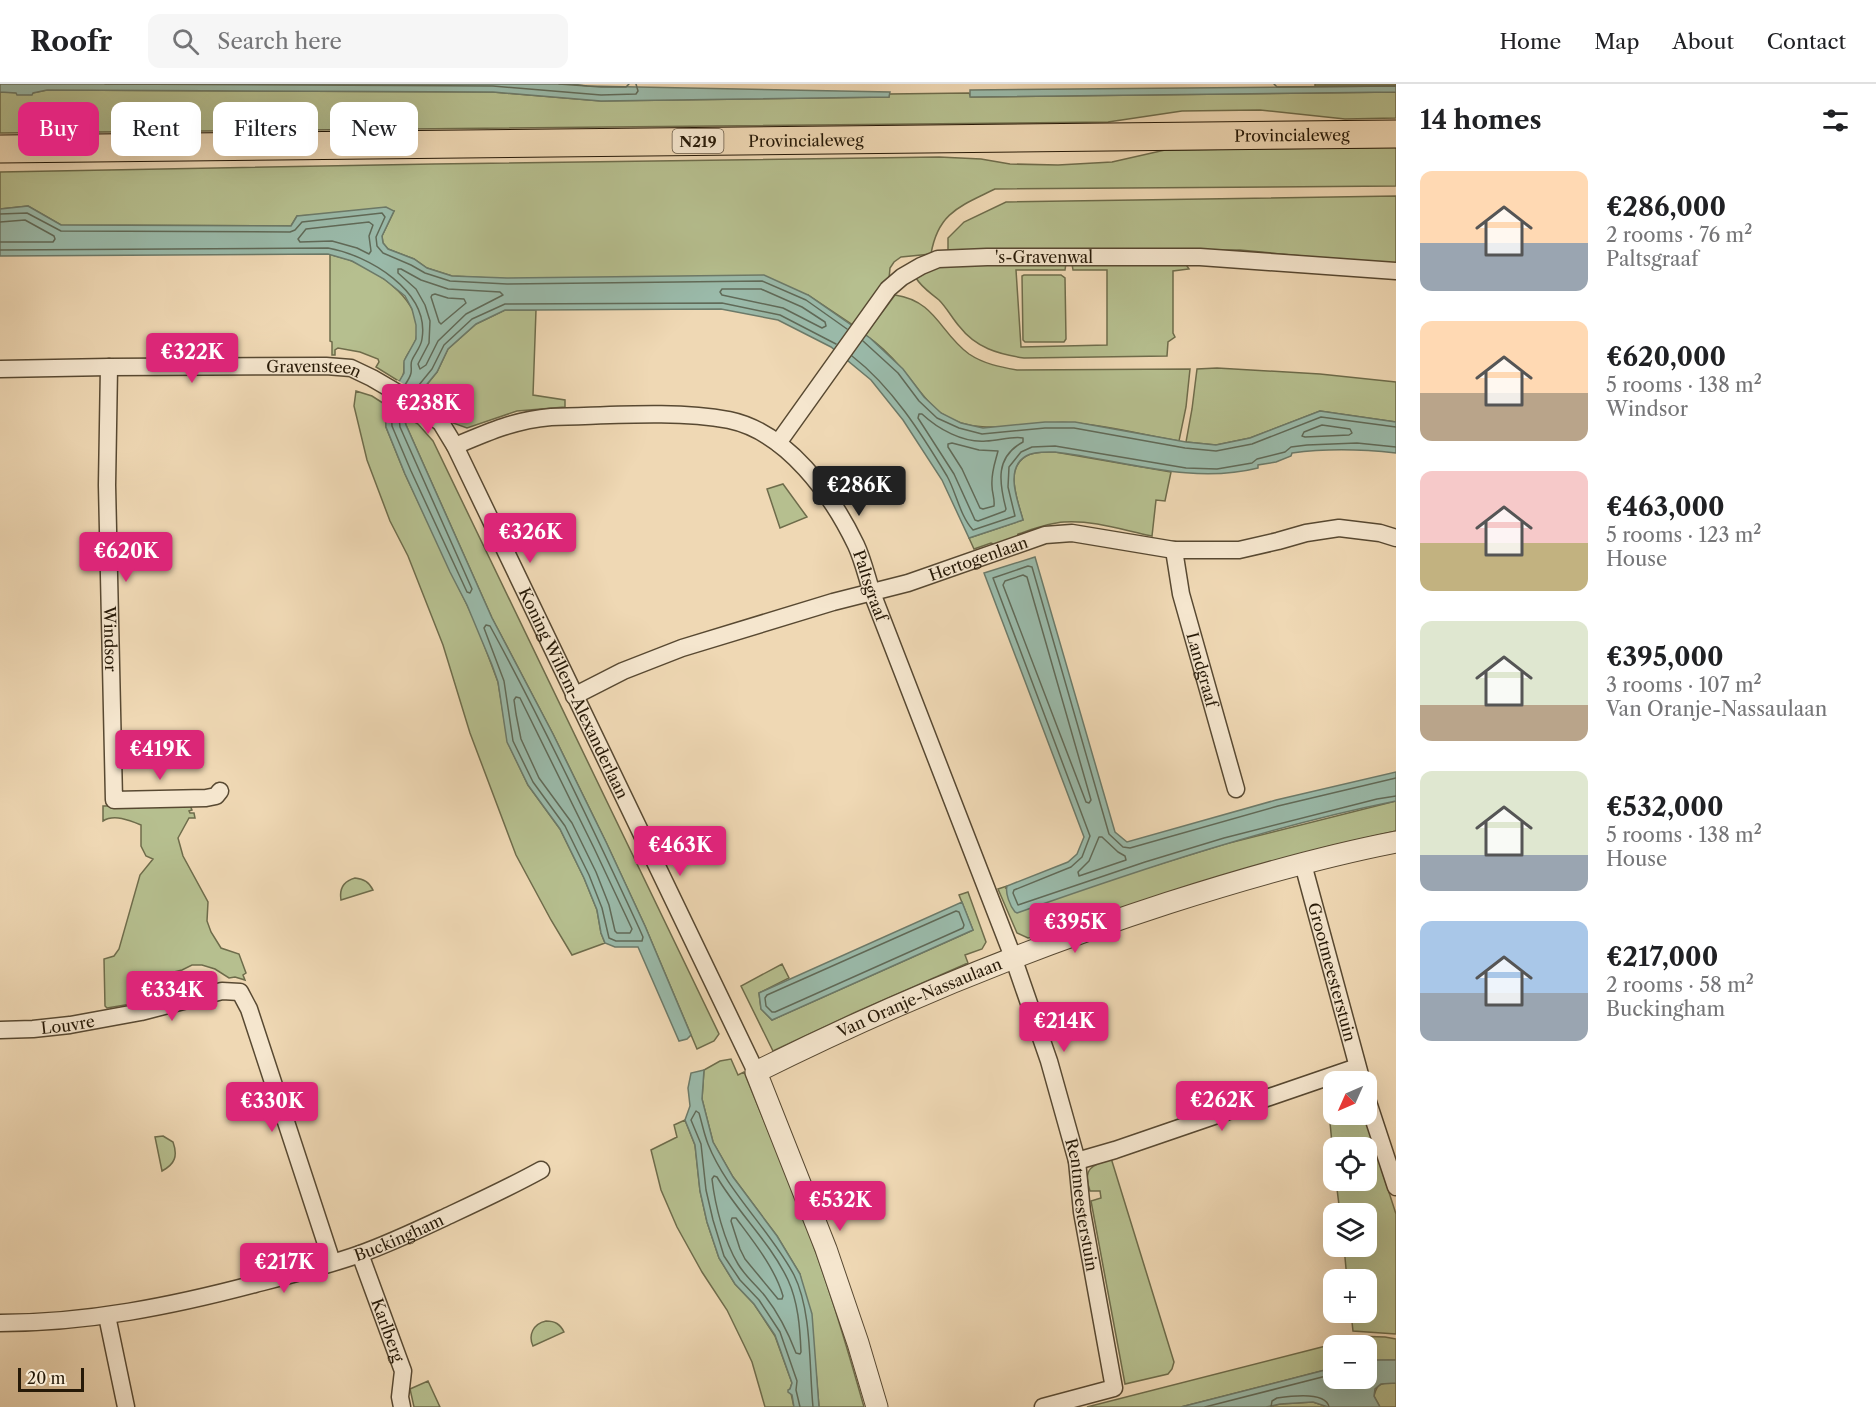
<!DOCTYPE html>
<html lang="en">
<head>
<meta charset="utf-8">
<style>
	body { margin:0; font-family:"Libre Caslon Text",serif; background:#f6f6f6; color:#202124; height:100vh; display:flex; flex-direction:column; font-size:22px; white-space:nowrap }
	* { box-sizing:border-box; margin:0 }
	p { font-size:20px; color:#757577 }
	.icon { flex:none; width:33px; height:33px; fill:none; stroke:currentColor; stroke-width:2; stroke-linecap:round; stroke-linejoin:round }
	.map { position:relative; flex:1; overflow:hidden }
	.sheet { display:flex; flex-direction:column; background:#fff; width:480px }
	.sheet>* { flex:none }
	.banner { position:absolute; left:18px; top:18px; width:570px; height:54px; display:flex; gap:12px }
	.needle { width:39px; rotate:225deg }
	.tools { position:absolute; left:1323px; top:987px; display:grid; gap:12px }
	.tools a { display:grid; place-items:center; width:54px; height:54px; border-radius:12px; background:#fff; box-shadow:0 6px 24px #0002; font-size:30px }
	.scale { position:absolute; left:18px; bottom:15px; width:66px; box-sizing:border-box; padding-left:6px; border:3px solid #261907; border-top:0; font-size:16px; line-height:21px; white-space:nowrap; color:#261907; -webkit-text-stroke:4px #f5e6ce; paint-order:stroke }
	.price { position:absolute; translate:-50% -51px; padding:0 14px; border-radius:6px; background:#db2777; color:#fff; font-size:20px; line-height:39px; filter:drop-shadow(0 2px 3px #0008) }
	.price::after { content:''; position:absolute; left:50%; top:36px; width:18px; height:14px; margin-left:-9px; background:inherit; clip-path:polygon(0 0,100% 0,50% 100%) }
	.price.selected { background:#222; color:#fff }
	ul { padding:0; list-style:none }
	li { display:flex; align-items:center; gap:18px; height:150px; padding:0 24px }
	li span { display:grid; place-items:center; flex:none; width:168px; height:120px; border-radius:12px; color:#555 }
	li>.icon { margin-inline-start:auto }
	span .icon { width:72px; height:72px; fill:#fffc; stroke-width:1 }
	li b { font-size:26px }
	h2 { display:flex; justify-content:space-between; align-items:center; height:72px; padding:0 24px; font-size:26px }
	.chip { padding:0 21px; border-radius:12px; background:#fff; box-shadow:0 6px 24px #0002; font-size:21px; line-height:54px }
	.chip.selected { background:#db2777; color:#fff }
	header { display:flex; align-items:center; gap:36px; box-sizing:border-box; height:84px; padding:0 30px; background:#fff; border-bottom:2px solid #e0e0e0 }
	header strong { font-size:28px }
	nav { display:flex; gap:33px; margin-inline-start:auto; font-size:21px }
	.search { width:420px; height:54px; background:#f6f6f6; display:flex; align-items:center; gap:15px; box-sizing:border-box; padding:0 21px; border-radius:12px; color:#757577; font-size:22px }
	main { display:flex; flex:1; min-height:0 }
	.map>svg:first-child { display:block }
	.green { fill:#b6bf8f; stroke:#6e6c4b; stroke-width:1.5 }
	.water { fill:#9abaaa; stroke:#6c7a69; stroke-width:1.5 }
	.pier { fill:#efd8b4 }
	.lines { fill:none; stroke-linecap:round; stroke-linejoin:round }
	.shore { stroke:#606a58; stroke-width:1.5 }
	.minor-casing { stroke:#584932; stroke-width:19 }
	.tertiary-casing { stroke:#584932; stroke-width:23 }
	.primary-casing { stroke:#261907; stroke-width:29 }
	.minor { stroke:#f5e6ce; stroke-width:16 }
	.tertiary { stroke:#f5e6ce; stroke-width:21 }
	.primary { stroke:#efd8b4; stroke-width:27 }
	.labels { text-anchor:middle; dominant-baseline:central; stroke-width:4.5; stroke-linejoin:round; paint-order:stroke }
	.shield { fill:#f5e6ce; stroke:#645643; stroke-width:1.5 }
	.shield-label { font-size:15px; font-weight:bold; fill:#261907 }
	.street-label { font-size:16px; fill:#261907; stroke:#f5e6ce }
</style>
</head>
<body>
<header>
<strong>Roofr</strong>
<div class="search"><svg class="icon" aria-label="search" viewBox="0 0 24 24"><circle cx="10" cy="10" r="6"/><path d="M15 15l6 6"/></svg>Search here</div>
<nav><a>Home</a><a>Map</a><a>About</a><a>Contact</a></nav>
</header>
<main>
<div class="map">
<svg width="1396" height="1323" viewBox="0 0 1396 1323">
	<rect width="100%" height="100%" fill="#efd8b4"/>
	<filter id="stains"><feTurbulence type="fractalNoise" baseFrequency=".00333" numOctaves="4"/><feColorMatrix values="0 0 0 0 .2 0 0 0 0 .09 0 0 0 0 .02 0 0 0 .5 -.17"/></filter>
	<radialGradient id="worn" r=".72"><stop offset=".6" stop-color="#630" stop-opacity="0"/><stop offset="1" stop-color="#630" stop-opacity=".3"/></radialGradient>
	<path class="green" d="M1315,0H1396V2H1315Z
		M47,6L493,8L601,17L889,13V10L969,9L971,13L1396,8V34L1345,35L1260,26L1182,27L1108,38L0,49V8L32,9Z
		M1396,63V102L995,105C961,122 938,128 931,170L901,173L894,178L890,184L889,195L853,241L808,211L452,192L427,184L414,175L388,165L383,159L382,152L394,127L297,132L291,142L61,141L28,122L0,125V88L434,80L939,73L981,75L1010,80L1058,81L1112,78L1165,66Z
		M1396,112V181L1240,166L948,169V154L964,138L1006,118Z
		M330,170C337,173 345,174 352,177C381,189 425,219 416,255C414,263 407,269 405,276C402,285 407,286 400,298L376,283L379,278L378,275L360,268L338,264L335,266V271H332V258L330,257Z
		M1066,179L1065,186H1016L1021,263L1107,261V186H1073L1072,180L1185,179L1189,185L1173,187V249L1175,253L1168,258L1167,272L1024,274C998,270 976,264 959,242C952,234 947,224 939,216C931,209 922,204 916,194L938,181Z
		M1024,191H1061L1065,194L1066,255L1064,258H1025L1023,256L1022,192Z
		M895,211C936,217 940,249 969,270C984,280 1000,283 1017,286L1190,285L1186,323L1179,357C1144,351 1110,342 1075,339C1031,334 981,357 941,329C925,318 915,299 902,285C891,272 879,260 865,251Z
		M505,226H536L533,311L565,316V323L517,327L467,344L453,339L449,332L439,322L419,310L437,288L448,265L476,240Z
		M1217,284L1320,290L1396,298V338L1320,327L1250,354L1216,361L1186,358L1192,325L1197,285Z
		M356,307L372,312L386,321V343L405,390L477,542L498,598L508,659L528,701L560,745L584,794L597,826L601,849L605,859L572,871L551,836L516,771L470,649L443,561L408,472L390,437L367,376L354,322Z
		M406,333L418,340L433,357L719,950L714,957L697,965L645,842L606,758L553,650L492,534L406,341L404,335Z
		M1055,368L1171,388L1165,417L1156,416L1152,452C1123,446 1093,436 1064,438C1048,439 1033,445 1018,450L1015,456L998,462L991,459L974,465L969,454L1023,436C1018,417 1004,385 1026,372C1034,367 1046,368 1055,368Z
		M783,400L807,433L780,444L767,405Z
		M1396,717V747L1326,763L1202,798L1034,853L1028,854L1017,849L998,805L1007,802L1006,804L1147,784L1225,760Z
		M190,721L192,726L189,727L190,729H194L195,734H189L178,754L183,772L208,818L207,837L211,848L221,864L239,870L246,889L243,891L245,896L235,893L229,894L215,885L202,881H192L182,886L146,895L140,905L143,918L107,924L105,922L104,875L114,872L119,865L140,791L153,775L146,772L141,762V741C129,736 114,730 103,737V722Z
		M355,794C364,795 369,798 373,806L341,816C339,804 344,797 355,794Z
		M968,808L986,858L982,865L965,871L968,879L856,928L773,967L741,902L782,880L789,894L759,909L761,925L772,936L973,846L959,811Z
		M731,975L738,991L744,988C768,1048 794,1106 815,1166C834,1218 849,1270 864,1323H819L816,1288L800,1190L777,1152L733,1093L713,1058L702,1015L704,986L720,977Z
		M1333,1005L1334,1030L1364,1031L1396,1130V1250L1353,1247L1351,1229L1366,1228V1196L1347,1195L1344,1163L1366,1162V1130L1340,1129L1336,1097L1366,1096V1064H1334L1333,1070L1327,1007Z
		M685,1036L695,1061L700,1107L707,1138L719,1174L735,1200L754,1220L775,1252L792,1299L790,1305L794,1323H765L752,1278L744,1261L727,1226L702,1188L677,1143L661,1106L651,1066L677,1053L674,1041Z
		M163,1052L173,1058C178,1072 175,1080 162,1087L155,1053Z
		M1111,1074L1174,1278L1172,1285L1168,1290L1125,1300L1091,1117L1101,1114L1100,1107H1090C1082,1085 1092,1081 1111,1074Z
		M546,1237C555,1237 560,1240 564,1248L533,1262C528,1251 533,1240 546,1237Z
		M1354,1252L1385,1253L1396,1255V1276L1367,1277L1366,1262H1334L1333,1284L1181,1323H1087L1353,1255Z
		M428,1297L440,1323H414L410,1305Z
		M1386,1299H1396V1323H1380L1374,1312C1376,1304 1378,1300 1386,1299Z
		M1313,1318L1328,1323H1266L1280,1320Z"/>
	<path class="water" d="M0,0H572L587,2L890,8L889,13L601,17L493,8L47,6L33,9L32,11H17L16,9L0,8Z
		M1396,2V8L970,13V6Z
		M28,122L61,141L291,142L297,132L386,123L394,127L382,152L383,159L388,165L414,175L427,184L452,192L507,194L764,191L808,211L870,254L903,285L924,313L941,329L961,339L983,344L1045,338H1075L1186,358L1216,361L1250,354L1320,327L1396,338V369C1361,365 1328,364 1292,369L1291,372L1276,378L1258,381V384C1190,401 1123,376 1055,368C1046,368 1034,367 1026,372C1004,385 1018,417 1023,436L969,454L942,396L903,336L871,296L831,263L778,236L721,225L536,226H505L476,240L448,265L437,288L419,310L404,335L406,341L492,534L553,650L606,758L645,842L691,951L687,955L679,957L638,863H615L605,859L601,849L597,826L584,794L560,745L528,701L507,658L498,598L492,581L467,521L450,488L405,390L386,343L385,322L404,289V277L416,255V241L412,225L405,212L384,195L352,177L328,170L0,172V125Z
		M1035,473L1115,748L1127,758L1276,716L1396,688V717C1267,743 1142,785 1017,829L1015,828C1010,822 1005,809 1007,802L1068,778L1077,770L1084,753L984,489Z
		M962,818L973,846L772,936L761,925L759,909Z
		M704,986L702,1015L713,1058L733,1093L777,1152L800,1190L812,1230L819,1323H794L792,1311L788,1308V1306L790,1305L792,1299L775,1251L754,1220L735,1200L719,1174L707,1138L700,1107L695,1061L685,1036L690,1022L688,1004L691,989Z
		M1377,1276H1396V1299L1381,1300L1375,1305L1374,1312L1380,1323H1328L1313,1318L1280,1320L1266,1323H1181L1333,1284L1334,1294H1366L1367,1277Z"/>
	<path class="pier" d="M397,296L422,311L408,335L383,320Z"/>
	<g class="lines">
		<path class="shore" d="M105,0L493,2L601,11L636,10L638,7L636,0
			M559,0L601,3H626L629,0
			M1274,0L1277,3L1396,2
			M0,130L27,129L61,147L290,148L295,146L302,138L382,129L385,133L376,153L377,162L383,169L411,181L425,189L450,197L507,200L762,197L806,216L847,245
			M0,138L25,136L54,152L55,155L53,158H0
			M369,138L373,141L369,152L371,167L369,170L357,164L332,157L300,158L298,155L306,145Z
			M0,166L328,164C368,171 430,207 422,255C421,263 415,269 412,276C410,280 412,284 411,289C410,294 407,298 404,302
			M398,185H401L421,196L448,205L500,208L503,211L466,230L438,257L426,281L420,285L418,280L429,259L430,237L425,221L416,205L398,189Z
			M722,205H761L802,223L825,238L826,242L822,244L783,224L722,211L720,208Z
			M435,210L448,214L464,215L466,219L441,240L439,238L431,213L432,211Z
			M863,257L898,289L919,317L937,334L959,344L982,350L1045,344H1074L1185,364L1216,367L1252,360L1321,333L1396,343
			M852,272C892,303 921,349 947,392C956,408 960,432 973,446L1015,432L1008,403L1009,383L1021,368L1032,363L1055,362L1186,384L1217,385L1252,379L1257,375L1285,368L1291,363L1307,361L1357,359L1396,363
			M414,307L432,285L444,261L472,235L505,220L722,219L780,231L836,260
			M394,318L391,324L392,342L411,387L467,508L470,509L472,505L400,343L399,334L404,324
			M919,330H922C938,345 963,359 986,357C998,357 1011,352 1023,354V358C995,373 999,398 1006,425L1005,427L978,437L975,436L954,390L918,334Z
			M1322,341L1350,345L1352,349L1349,351L1305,353L1302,352L1304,348Z
			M952,359L979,366L998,367C995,379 991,388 992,402C992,409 995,415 994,422L983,425L980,424L962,385L948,363V360Z
			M1023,491L1027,493L1091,716L1089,719L1086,718L1003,501L1005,497Z
			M486,541L490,542C544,641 592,742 639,844L643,853L642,857H616L609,854L602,824L589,791L565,742L533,698L513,657L504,597L484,544Z
			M516,613L520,614L594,764L632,845L630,849H617L615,847L609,821L596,788L572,739L539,694L521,655L516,630L514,616Z
			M1396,694L1278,722L1130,764L1123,763L1109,750L1032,483L1028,482L993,494L1090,752L1082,773L1071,783L1014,806L1013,809L1018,821L1145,778L1224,754L1377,715L1396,712
			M1099,753H1102L1118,768L1125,772L1126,776L1079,792L1078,788L1089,777Z
			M956,827L959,828L964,841L963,844L775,928H772L766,922L765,914L767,911Z
			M714,1092L717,1093C738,1129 770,1158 788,1196C798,1218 800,1243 801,1268L800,1270L796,1269C788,1248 779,1230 765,1212C756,1201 745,1192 738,1180C724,1157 715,1121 712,1095Z
			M732,1134H736C753,1157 775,1184 783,1212L782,1215H778L745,1175L740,1165L731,1137Z
			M800,1323L796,1306L797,1297L780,1248L759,1216L740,1196L724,1172L713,1136L706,1106L701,1060L691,1036L696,1027L699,1029C702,1039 704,1050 708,1060C726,1106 770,1146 794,1191C812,1227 809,1283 813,1323
			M1205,1323L1334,1290
			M1271,1323L1272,1317L1277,1314C1290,1312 1326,1307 1329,1323"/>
		<defs>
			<g id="minor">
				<path id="s1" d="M109,283L107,401L114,716L206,714L216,712L220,707"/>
				<path id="s2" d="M0,285L109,283L326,282L351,284L372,294L420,322L441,339L455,362L756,988"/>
				<path id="s3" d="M778,359L888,205L902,193L921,182L938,175L987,173H1200L1396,187"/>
				<path id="s4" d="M455,362C488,348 515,336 551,333C607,332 674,326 729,336C787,348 832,411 856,461C863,476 867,494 872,509L1013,873L1049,977L1077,1077L1082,1128L1114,1304L1043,1323"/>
				<path id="s5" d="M1174,466L1181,510L1236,705"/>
				<path id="s6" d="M574,612L623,587L682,564L833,518L908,499L1045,451L1072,449L1174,466H1239L1278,457L1306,449L1339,444L1380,449L1396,454"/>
				<path id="s7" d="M1303,780L1362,998"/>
				<path id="s8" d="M0,946L33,945L70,941L141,928L222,907L240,908L249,925L332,1178"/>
				<path d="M1366,1012L1396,1103"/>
				<path d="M1077,1077L1115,1066L1357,983"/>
				<path id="s9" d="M360,1170L403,1287L400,1313L402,1323"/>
				<path d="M107,1232L126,1323"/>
				<path id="s10" d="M0,1239C87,1239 172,1222 255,1200C290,1191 326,1182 360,1170C391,1159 422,1144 452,1130C482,1116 512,1102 541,1086"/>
			</g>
			<g id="tertiary">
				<path id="s11" d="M877,1323L858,1259L826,1165L756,988C890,921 1026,865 1168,819C1243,795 1319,773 1396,758"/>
			</g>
			<g id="primary">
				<path id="s12" d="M0,65L1396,50"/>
			</g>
		</defs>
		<use href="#minor" class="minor-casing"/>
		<use href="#tertiary" class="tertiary-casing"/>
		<use href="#primary" class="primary-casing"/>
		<use href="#minor" class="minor"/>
		<use href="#tertiary" class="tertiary"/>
		<use href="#primary" class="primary"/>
	</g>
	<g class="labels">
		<rect class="shield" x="672.5" y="45" width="51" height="24" rx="4.5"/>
		<g class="shield-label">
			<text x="698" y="57">N219</text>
		</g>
		<g class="street-label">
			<text stroke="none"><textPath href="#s12" startOffset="1292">Provincialeweg</textPath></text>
			<text stroke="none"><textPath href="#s12" startOffset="806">Provincialeweg</textPath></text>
			<text stroke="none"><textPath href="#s3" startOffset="354">'s-Gravenwal</textPath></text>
			<text stroke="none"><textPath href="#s2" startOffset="314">Gravensteen</textPath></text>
			<text stroke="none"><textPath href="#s6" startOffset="428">Hertogenlaan</textPath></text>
			<text stroke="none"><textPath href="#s4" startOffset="506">Paltsgraaf</textPath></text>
			<text stroke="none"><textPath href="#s1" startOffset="272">Windsor</textPath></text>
			<text stroke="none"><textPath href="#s5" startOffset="123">Landgraaf</textPath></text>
			<text stroke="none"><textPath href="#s2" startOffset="758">Koning Willem-Alexanderlaan</textPath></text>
			<text stroke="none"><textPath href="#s7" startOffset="112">Grootmeesterstuin</textPath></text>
			<text stroke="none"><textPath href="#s11" startOffset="536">Van Oranje-Nassaulaan</textPath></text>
			<text stroke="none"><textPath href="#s8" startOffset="68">Louvre</textPath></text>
			<text stroke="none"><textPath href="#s4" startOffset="1162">Rentmeesterstuin</textPath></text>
			<text stroke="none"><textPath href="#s10" startOffset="410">Buckingham</textPath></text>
			<text stroke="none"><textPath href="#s9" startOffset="81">Karlberg</textPath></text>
		</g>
	</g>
	<rect width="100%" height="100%" filter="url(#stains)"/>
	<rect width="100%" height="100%" fill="url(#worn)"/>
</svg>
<div class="tools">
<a><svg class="needle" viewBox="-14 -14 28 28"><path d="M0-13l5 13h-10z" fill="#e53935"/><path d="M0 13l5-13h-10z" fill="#757577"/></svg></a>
<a><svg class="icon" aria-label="locate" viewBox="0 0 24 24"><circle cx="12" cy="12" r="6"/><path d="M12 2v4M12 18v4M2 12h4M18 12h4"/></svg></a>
<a><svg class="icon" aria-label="layers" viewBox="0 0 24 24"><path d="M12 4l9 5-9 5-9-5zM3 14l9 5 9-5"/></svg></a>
<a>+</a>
<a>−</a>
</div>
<div class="scale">20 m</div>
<b class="price" style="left:192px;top:300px">€322K</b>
<b class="price" style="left:428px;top:351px">€238K</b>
<b class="price selected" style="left:859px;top:433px">€286K</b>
<b class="price" style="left:530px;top:480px">€326K</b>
<b class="price" style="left:126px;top:499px">€620K</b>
<b class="price" style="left:160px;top:697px">€419K</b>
<b class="price" style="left:680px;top:793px">€463K</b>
<b class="price" style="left:1075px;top:870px">€395K</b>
<b class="price" style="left:172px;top:938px">€334K</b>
<b class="price" style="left:1064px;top:969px">€214K</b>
<b class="price" style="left:1222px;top:1048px">€262K</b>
<b class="price" style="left:272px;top:1049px">€330K</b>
<b class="price" style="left:840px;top:1148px">€532K</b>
<b class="price" style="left:284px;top:1210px">€217K</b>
<div class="banner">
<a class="chip selected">Buy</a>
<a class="chip">Rent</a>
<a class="chip">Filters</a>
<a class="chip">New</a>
</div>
</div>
<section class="sheet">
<h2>14 homes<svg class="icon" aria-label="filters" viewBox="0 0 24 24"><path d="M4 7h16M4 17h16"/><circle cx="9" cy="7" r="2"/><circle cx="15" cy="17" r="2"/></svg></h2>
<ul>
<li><span style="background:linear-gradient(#ffd9b3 60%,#9aa5b1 0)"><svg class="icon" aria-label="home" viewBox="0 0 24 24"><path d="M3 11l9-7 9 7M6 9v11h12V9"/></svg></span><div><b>€286,000</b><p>2 rooms · 76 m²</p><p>Paltsgraaf</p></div></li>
<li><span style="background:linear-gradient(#ffd9b3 60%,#b9a48a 0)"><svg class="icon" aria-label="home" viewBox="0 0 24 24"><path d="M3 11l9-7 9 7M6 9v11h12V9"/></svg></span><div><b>€620,000</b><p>5 rooms · 138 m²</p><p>Windsor</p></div></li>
<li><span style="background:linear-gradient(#f6c9c9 60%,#c2b280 0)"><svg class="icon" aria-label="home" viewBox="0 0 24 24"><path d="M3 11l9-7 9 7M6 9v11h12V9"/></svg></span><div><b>€463,000</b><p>5 rooms · 123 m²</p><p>House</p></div></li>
<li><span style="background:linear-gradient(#dfe7d0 70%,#b9a48a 0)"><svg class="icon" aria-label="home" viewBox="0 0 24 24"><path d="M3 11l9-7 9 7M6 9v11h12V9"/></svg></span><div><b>€395,000</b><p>3 rooms · 107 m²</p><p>Van Oranje-Nassaulaan</p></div></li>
<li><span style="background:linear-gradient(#dfe7d0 70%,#9aa5b1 0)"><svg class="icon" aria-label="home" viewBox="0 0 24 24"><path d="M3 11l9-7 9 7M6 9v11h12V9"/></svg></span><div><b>€532,000</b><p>5 rooms · 138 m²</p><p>House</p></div></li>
<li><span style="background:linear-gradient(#a9c7e8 60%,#9aa5b1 0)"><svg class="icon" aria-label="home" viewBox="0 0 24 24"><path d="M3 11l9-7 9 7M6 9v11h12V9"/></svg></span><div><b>€217,000</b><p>2 rooms · 58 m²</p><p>Buckingham</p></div></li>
</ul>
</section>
</main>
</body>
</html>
